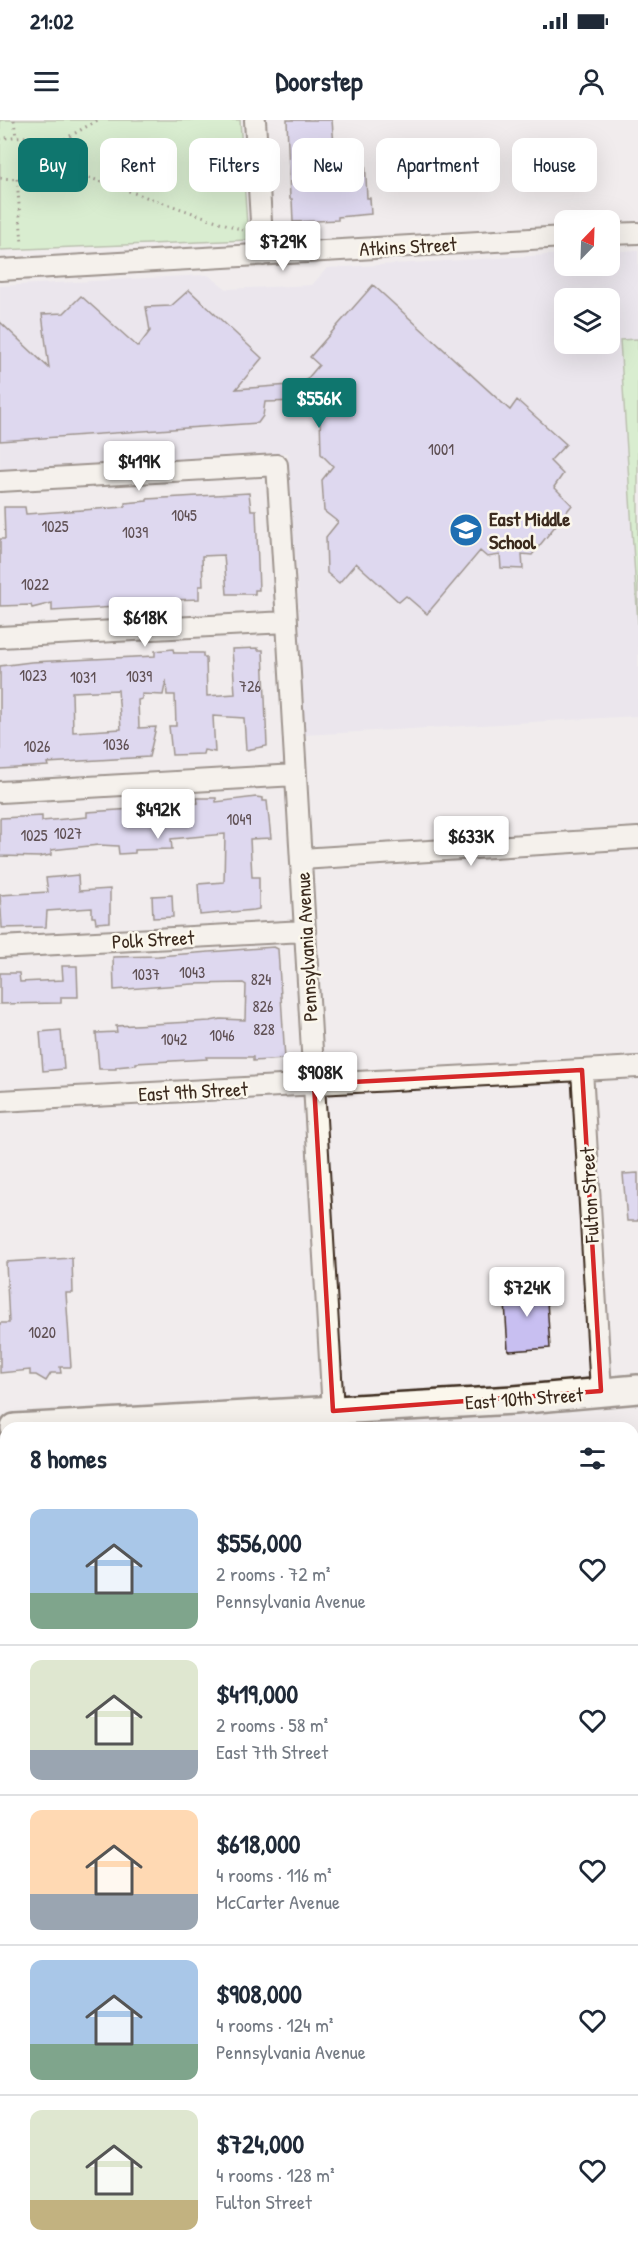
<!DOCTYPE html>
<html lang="en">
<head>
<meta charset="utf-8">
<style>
	body { margin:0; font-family:"Patrick Hand",sans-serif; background:#f6f6f7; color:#1f2937; height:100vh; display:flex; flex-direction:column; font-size:22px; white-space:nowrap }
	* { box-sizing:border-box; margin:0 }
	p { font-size:20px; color:#747a83 }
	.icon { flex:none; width:33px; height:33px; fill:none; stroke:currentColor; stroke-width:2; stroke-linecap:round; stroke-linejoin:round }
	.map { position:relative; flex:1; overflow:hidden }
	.drawer { position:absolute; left:0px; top:1302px; width:639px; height:834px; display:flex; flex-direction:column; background:#fff; border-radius:18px 18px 0 0; box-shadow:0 6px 24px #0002 }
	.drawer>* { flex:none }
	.hud { position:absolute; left:18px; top:18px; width:603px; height:54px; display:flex; gap:12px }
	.needle { width:39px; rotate:23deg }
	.buttons { position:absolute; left:554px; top:90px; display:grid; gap:12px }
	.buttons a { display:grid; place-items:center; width:66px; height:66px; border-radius:12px; background:#fff; box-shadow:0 6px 24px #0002; font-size:30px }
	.price { position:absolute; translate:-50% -51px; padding:0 14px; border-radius:6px; background:#fff; color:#222; font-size:20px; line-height:39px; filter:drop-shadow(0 2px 3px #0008) }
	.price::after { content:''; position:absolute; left:50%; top:36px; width:18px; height:14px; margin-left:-9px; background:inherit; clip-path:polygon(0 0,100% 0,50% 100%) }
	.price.current { background:#0f766e; color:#fff }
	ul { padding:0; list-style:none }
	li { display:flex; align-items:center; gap:18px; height:150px; padding:0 30px }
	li+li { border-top:2px solid #e0e1e3 }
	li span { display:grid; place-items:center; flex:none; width:168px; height:120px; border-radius:12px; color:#555 }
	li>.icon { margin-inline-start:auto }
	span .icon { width:72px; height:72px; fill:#fffc; stroke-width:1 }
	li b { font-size:26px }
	h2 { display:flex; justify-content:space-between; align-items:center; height:72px; padding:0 30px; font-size:26px }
	.chip { padding:0 21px; border-radius:12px; background:#fff; box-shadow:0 6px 24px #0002; font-size:21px; line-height:54px }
	.chip.current { background:#0f766e; color:#fff }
	.status { display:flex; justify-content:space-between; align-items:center; height:42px; padding:0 30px; background:#fff; direction:ltr }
	.status svg { height:16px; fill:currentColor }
	header { display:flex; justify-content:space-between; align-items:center; height:78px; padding:0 30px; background:#fff; font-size:27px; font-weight:700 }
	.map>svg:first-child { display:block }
	.built { fill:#e5deee; fill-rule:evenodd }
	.green { fill:#bdeead; stroke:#7c8c66; stroke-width:1.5 }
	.building { fill:#c8bff1; stroke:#3b2a1e; stroke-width:1.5; fill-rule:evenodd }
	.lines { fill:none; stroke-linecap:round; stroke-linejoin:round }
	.lane-casing { stroke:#3b2a1e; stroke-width:15 }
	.street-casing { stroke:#3b2a1e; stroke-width:24 }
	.secondary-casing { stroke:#3b2a1e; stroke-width:32 }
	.primary-casing { stroke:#3b2a1e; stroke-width:36 }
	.path { stroke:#3b2a1e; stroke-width:3; stroke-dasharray:1.5 4.5; stroke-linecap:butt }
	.lane { stroke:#fbf7ec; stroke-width:10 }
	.street { stroke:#fbf7ec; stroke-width:20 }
	.secondary { stroke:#fbf7ec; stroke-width:27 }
	.primary { stroke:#f9e181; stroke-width:32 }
	.marked { fill:none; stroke:#d62828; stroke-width:4.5; stroke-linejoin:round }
	.labels { text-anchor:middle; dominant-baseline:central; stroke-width:5; stroke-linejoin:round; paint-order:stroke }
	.number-label { font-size:16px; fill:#5e4f53 }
	.street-label { font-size:20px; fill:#3b2a1e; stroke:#fbf7ec }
	.poi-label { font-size:20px; font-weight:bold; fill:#3b2a1e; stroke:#fbf7ec; text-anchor:start }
</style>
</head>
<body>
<div class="status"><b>21:02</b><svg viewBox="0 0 49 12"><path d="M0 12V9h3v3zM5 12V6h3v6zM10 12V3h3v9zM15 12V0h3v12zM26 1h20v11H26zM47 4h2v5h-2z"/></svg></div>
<header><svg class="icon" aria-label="menu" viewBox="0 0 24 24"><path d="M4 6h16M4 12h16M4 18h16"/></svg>Doorstep<svg class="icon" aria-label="person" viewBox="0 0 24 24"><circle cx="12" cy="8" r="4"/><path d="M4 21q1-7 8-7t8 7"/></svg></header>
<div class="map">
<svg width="638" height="2136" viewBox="0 0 638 2136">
	<rect width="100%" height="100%" fill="#f1eced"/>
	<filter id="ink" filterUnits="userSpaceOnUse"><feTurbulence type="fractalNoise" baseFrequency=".0167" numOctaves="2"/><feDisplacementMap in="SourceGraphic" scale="12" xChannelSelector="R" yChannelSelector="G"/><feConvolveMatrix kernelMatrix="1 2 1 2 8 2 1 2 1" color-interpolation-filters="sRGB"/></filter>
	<g filter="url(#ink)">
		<path class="built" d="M638,130V596L305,615L298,468L288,333H267L260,337L0,352V166L203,155H208L227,169L312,165L327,148L564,134V146H609V132ZM564,178H609V224H564Z"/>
		<path class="green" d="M0,0H240L248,120L0,130Z
			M638,219V504L620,220Z"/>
		<path class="building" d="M287,0H332L335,38L365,37L367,78H370L371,94L338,97V100L293,102L292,79H290Z
			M373,165L510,290L517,280L566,324L550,341L563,354L554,367L572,385L532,435L522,434L523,449L501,448L500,435L487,437L480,431L427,494L406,476L399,482L356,443L339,463L327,453L326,417L338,402L324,391L322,360L333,346L321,334L320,295L299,281L265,282L263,296L258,303L0,321V202L49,248L42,194L64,193L81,176L138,227L150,211L146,187L171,186L189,170L262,238L236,269L303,264L319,245L310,237Z
			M249,373L251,390H256L259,470H255V474H227L224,435L202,436L203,466H199V479L172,480V484L150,486V488L132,489V486L52,491V483L32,488L31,485L0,486V419H5L4,387H25L26,394L125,387V383L147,381V379Z
			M258,528V530H263L267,626L246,630L244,598L213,596L215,632L204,630L203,634L172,635L169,606H176L175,575H167L166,560L163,575L142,574V579L138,580L139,608L156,607L149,637L47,643L48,646L0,649V546L31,542L155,536V531L173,529L174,533H203V537H206L207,576L235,574L232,529ZM118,570L121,609L73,612L72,572Z
			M256,677L263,678V681H267L271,718L250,719L252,757H259V789L254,790L200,795L198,764L224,762L225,714L171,719L172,729L135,730V733L119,734L118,726L99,725L51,730V735L39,737L0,736V698L42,696V701L87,697V692L149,688V681H167L168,686L198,683L197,678H216V682Z
			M78,755L79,771L110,769V802L96,803L95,797H92V788L47,791L46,807L2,808L0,775L48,772L46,758Z
			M172,775L173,797L153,798L152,776Z
			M274,827L278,829L285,939L253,941V937H206L207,939L136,943V945L116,947V949H99L96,913L117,912L116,906L210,901L221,899L245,900L246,865L243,863L193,864L114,870L113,837L158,836Z
			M62,846H77L78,877H61V883L0,884V853H19L20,862L63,860Z
			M61,910L64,949L43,951L40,912Z
			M638,1053V1101H627L623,1054Z
			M72,1138L73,1173H66L71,1247H60L61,1253H51L46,1261L36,1255H30V1250L0,1253V1203H9L6,1142Z
			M546,1165L550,1228L510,1231L508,1230L504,1167Z"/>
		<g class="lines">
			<defs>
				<path id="lane" d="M633,1881H638"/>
				<path id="street" d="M255,0L263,135
					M609,114L638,113
					M0,150L564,117
					M0,361L277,345L287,502L334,1308
					M0,517L287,502
					M0,672L296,655
					M301,739L638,718
					M0,827L305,811
					M582,950L601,1271
					M0,981L638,947
					M633,1435H638
					M0,1635H6"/>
				<path id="secondary" d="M15,1308L514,1280L638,1269"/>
				<path id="primary" d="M0,2027L6,2029
					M633,2037H638"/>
			</defs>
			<use href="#lane" class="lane-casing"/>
			<use href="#street" class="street-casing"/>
			<use href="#secondary" class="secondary-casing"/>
			<use href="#primary" class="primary-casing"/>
			<path class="path" d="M14,0L16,17
				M0,19C18,15 43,14 51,34C49,60 21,60 0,58
				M49,28L98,0
				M49,44L243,110
				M17,59L22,123"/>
			<use href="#lane" class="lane"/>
			<use href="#street" class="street"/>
			<use href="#secondary" class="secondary"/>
			<use href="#primary" class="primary"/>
		</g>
	</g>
	<path d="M0 0H638V2136H0ZM582,950L601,1271L333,1291L314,964Z" fill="#f1eced" fill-opacity=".55" fill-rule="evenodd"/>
	<path class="marked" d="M582,950L601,1271L333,1291L314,964Z"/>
	<defs>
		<symbol id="school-disc" viewBox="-11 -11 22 22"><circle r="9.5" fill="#1f6fb2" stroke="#fbf7ec"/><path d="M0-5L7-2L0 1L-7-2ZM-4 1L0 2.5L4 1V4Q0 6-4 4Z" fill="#fff"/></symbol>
	</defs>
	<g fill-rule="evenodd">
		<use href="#school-disc" x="447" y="391" width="38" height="38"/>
	</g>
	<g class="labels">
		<g class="number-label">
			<text x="441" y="329">1001</text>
			<text x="184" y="395">1045</text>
			<text x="55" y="406">1025</text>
			<text x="135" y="412">1039</text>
			<text x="35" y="464">1022</text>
			<text x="33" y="555">1023</text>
			<text x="139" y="556">1039</text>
			<text x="83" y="557">1031</text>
			<text x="250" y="566">726</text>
			<text x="116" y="624">1036</text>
			<text x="37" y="626">1026</text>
			<text x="239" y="699">1049</text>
			<text x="68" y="713">1027</text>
			<text x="34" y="715">1025</text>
			<text x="192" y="852">1043</text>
			<text x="146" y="854">1037</text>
			<text x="261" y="859">824</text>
			<text x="263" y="886">826</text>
			<text x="264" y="909">828</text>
			<text x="222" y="915">1046</text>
			<text x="174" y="919">1042</text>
			<text x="42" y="1212">1020</text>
		</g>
		<g class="street-label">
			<text transform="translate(408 126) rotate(-3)">Atkins Street</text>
			<text transform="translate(153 819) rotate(-3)">Polk Street</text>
			<text transform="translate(306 827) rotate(-93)">Pennsylvania Avenue</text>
			<text transform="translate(193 971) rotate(-3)">East 9th Street</text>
			<text transform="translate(589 1075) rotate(-93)">Fulton Street</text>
			<text transform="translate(524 1278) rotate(-4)">East 10th Street</text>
		</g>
		<g class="poi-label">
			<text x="489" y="398">East Middle<tspan x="489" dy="23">School</tspan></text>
		</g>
	</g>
</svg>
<div class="buttons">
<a><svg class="needle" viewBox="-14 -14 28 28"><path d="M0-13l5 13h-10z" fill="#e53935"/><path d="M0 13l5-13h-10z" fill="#747a83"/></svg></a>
<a><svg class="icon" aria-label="layers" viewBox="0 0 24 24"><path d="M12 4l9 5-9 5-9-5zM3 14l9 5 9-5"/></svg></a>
</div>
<b class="price" style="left:283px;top:152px">$729K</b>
<b class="price current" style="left:319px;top:309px">$556K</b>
<b class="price" style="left:139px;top:372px">$419K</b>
<b class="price" style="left:145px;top:528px">$618K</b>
<b class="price" style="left:158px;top:720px">$492K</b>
<b class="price" style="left:471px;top:747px">$633K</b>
<b class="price" style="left:320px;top:983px">$908K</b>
<b class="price" style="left:527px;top:1198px">$724K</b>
<div class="hud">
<a class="chip current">Buy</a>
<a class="chip">Rent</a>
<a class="chip">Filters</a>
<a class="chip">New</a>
<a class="chip">Apartment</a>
<a class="chip">House</a>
</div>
<section class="drawer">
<h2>8 homes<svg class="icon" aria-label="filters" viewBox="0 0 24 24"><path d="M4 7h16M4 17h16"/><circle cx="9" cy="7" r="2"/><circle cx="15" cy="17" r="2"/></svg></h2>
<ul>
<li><span style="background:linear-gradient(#a9c7e8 70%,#7fa58c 0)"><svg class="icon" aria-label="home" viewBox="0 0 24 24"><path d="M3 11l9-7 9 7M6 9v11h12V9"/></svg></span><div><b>$556,000</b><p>2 rooms · 72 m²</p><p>Pennsylvania Avenue</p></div><svg class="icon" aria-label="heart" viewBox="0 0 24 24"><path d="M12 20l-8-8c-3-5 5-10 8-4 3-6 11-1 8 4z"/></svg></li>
<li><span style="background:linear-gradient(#dfe7d0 75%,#9aa5b1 0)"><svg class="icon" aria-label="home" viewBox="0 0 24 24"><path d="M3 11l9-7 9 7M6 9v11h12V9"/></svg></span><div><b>$419,000</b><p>2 rooms · 58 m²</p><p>East 7th Street</p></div><svg class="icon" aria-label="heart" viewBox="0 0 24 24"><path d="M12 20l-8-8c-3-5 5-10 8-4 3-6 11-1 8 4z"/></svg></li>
<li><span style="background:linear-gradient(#ffd9b3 70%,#9aa5b1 0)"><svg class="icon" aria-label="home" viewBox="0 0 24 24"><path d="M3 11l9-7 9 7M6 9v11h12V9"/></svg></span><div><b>$618,000</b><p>4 rooms · 116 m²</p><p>McCarter Avenue</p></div><svg class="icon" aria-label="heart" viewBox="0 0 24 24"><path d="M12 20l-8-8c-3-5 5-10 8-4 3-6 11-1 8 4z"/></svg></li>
<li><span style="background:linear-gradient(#a9c7e8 70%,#7fa58c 0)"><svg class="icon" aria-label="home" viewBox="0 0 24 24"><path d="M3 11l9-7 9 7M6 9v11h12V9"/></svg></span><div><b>$908,000</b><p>4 rooms · 124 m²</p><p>Pennsylvania Avenue</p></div><svg class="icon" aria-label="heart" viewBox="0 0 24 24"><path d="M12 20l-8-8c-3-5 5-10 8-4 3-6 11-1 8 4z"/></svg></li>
<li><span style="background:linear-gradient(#dfe7d0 75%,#c2b280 0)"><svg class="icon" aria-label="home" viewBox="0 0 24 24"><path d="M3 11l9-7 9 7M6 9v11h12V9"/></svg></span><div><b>$724,000</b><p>4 rooms · 128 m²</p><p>Fulton Street</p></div><svg class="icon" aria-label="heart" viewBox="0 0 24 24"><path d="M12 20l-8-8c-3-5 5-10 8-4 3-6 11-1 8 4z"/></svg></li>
</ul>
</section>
</div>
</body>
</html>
